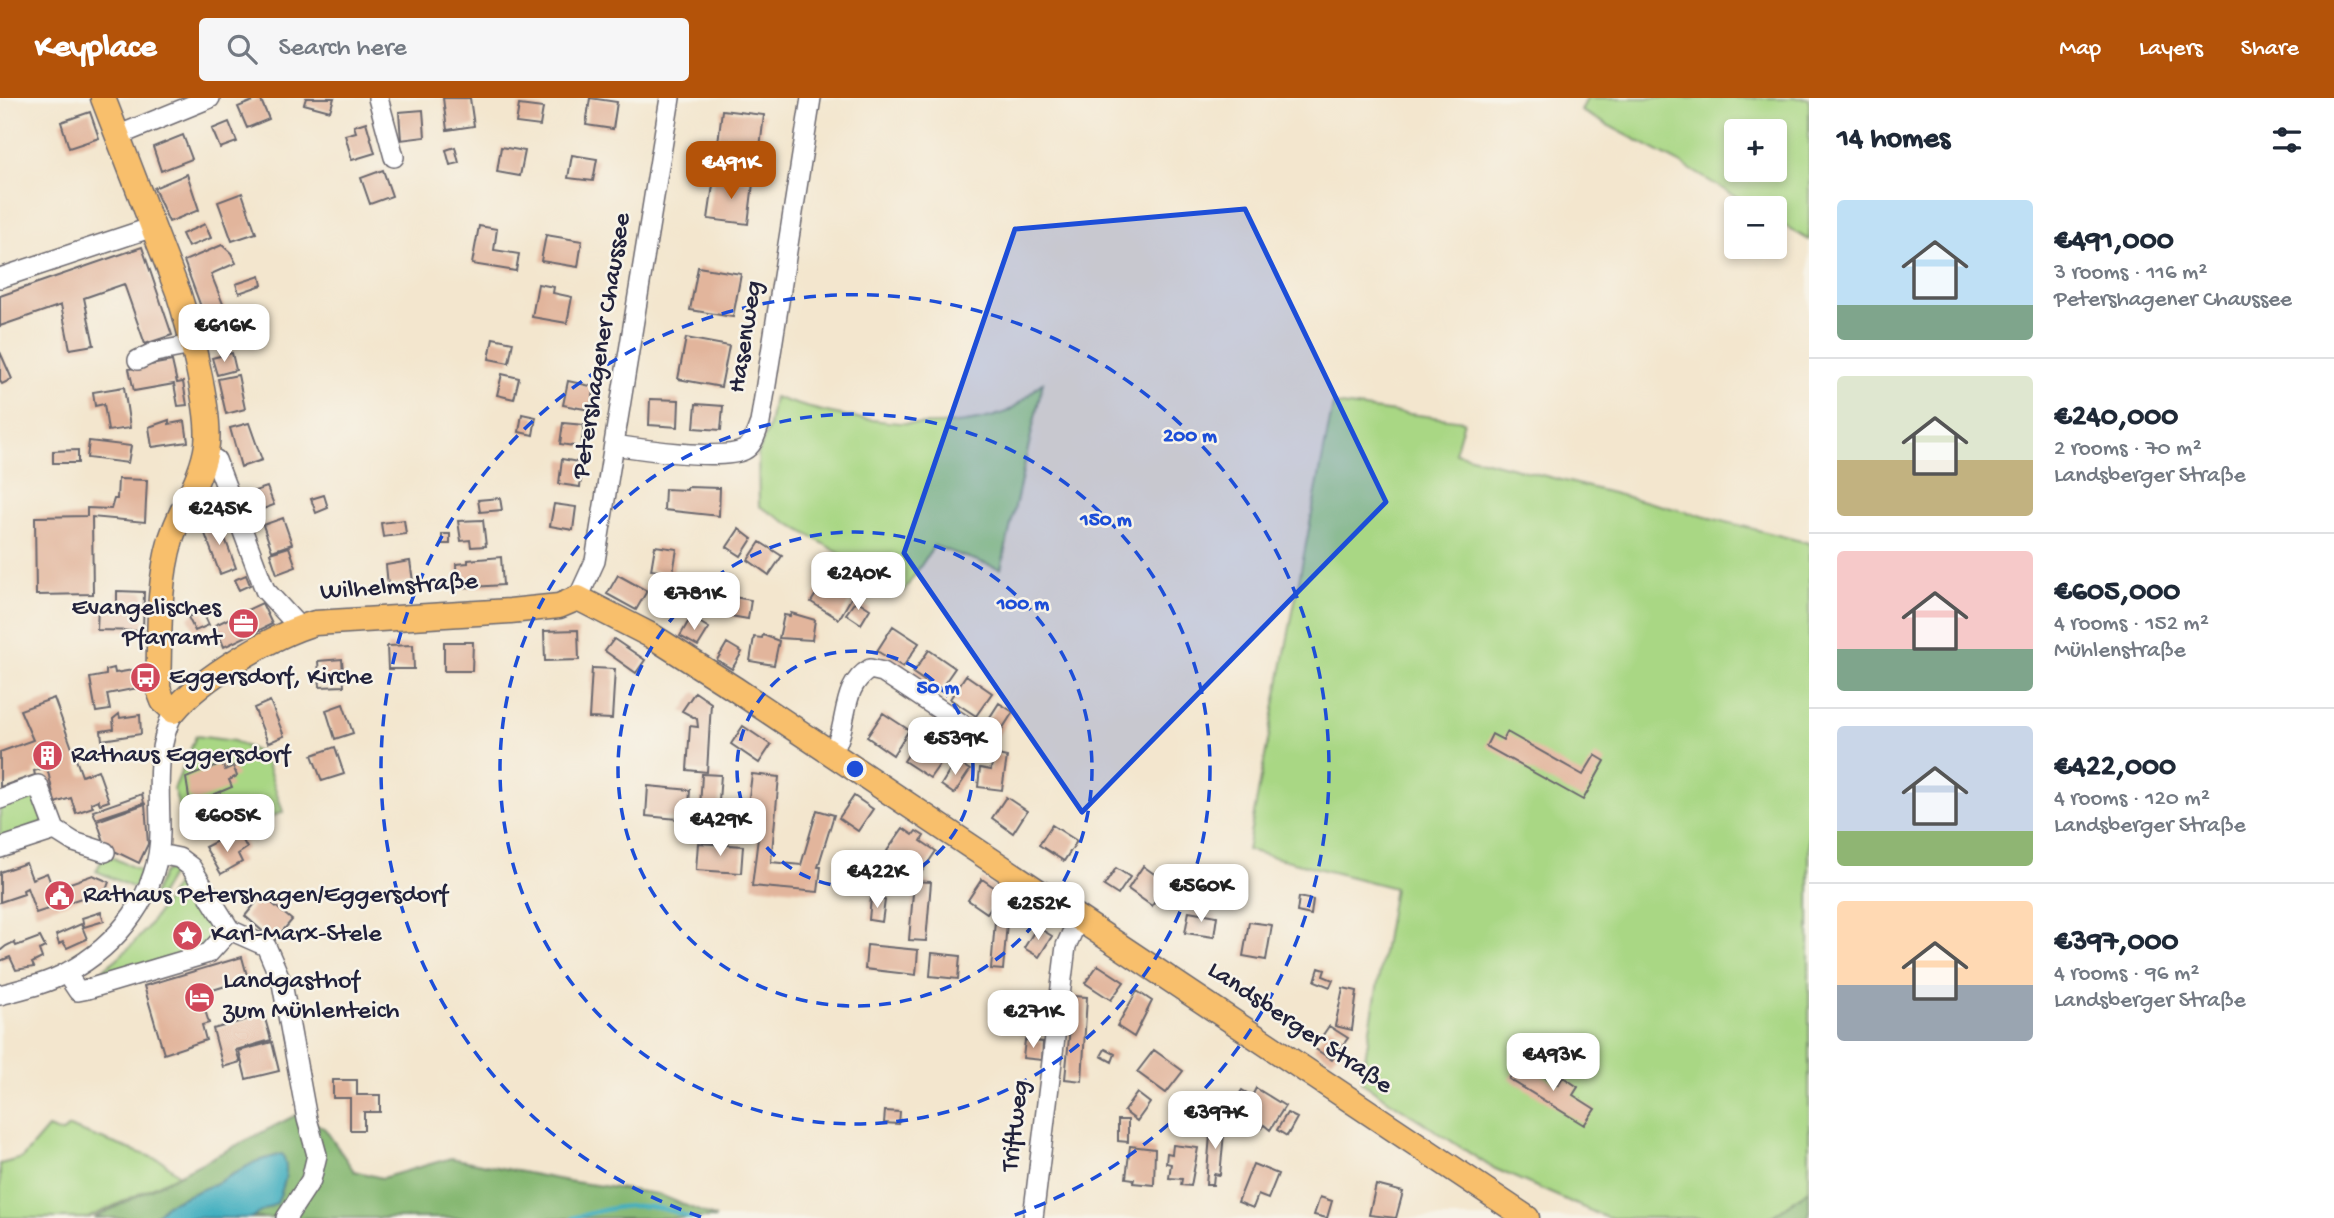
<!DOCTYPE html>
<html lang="en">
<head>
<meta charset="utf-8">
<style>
	body { margin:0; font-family:"Gochi Hand",sans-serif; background:#f6f6f7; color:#1f2937; height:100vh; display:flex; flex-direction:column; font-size:26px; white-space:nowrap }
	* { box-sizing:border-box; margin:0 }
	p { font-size:23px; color:#747a83 }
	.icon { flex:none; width:38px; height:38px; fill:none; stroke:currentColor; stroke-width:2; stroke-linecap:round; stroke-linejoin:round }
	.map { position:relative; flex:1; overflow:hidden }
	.side { display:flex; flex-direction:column; background:#fff; width:525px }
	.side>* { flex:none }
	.tools { position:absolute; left:1724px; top:21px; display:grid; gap:14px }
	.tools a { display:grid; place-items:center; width:63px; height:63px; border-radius:7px; background:#fff; box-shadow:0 4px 10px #0003; font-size:35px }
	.price { position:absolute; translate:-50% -60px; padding:0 16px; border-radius:14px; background:#fff; color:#222; font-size:23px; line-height:46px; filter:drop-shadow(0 2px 4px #0008) }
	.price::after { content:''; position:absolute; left:50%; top:42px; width:21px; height:16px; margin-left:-10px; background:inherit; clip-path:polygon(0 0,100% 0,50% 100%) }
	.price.current { background:#b45309; color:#fff }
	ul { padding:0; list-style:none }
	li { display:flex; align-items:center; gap:21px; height:175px; padding:0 28px }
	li+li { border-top:2px solid #e0e1e3 }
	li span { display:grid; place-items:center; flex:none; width:196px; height:140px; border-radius:7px; color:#555 }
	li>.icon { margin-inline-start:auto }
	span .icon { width:84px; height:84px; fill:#fffc; stroke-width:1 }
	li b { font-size:30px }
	h2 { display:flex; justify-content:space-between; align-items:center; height:84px; padding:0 28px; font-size:30px }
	header { display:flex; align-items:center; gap:42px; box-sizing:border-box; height:98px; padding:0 35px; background:#b45309; color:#fff }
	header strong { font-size:33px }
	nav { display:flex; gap:38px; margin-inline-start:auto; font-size:24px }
	.search { width:490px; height:63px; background:#f6f6f7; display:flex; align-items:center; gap:18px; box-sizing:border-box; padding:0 24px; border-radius:7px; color:#747a83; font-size:26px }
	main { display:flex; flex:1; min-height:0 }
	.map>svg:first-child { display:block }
	.green { fill:#a9d784; stroke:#667c60; stroke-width:2; fill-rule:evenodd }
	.forest { fill:#86b872; stroke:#546d56; stroke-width:2 }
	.water { fill:#41aebf; stroke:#32687d; stroke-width:2 }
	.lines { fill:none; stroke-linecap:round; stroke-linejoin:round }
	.stream { stroke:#41aebf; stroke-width:4.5 }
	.building { fill:#e2b59c }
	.minor-casing { stroke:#6b676e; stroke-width:22 }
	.major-casing { stroke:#6b676e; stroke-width:27 }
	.minor { stroke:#fff; stroke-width:19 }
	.major { stroke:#f8bf6c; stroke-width:24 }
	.marked { fill:#1d4ed8; fill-opacity:0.2; stroke:#1d4ed8; stroke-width:5; stroke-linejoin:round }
	.ring { fill:none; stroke:#1d4ed8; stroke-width:3.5; stroke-dasharray:12 9 }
	.labels { text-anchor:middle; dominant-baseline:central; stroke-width:5; stroke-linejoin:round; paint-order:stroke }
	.street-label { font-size:26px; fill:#22223b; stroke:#f7f3e8 }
	.poi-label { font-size:26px; fill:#22223b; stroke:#f7f3e8; text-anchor:start }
	.centre { fill:#1d4ed8; stroke:#f7f3e8; stroke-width:3.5 }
	.ring-label { font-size:21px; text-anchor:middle; font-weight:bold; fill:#1d4ed8; stroke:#f7f3e8; stroke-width:5; stroke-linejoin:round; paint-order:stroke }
</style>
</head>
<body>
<header>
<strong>Keyplace</strong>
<div class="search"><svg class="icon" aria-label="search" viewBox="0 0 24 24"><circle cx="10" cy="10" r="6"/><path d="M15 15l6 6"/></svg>Search here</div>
<nav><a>Map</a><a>Layers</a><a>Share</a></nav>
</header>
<main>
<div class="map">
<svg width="1809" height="1120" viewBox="0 0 1809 1120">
	<rect width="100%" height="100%" fill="#f7f3e8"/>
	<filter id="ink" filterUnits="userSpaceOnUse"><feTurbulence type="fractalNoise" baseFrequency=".0143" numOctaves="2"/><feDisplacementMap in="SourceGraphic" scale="14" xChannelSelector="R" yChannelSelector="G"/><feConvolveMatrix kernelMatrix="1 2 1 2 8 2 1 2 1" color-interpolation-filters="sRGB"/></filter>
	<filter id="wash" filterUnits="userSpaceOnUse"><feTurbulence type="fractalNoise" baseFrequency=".00686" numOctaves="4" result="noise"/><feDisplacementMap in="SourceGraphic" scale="28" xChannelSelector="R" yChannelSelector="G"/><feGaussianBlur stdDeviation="1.57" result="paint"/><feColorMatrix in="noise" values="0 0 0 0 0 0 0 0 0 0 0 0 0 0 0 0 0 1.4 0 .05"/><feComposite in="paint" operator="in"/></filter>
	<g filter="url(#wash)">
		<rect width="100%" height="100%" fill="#f3e6ce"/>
		<path class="green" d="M1587,0H1809V142L1775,122L1774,110H1755L1678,64L1581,13ZM1736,33H1774V72H1736Z
			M1043,284L1001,471L934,448L904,493L759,408L758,356L769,328L774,299C837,321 943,339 1006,314C1019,308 1032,293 1043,284Z
			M1333,306L1464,323L1455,355L1809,445V1092L1770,1120H1607L1491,1069L1361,984L1394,790L1247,752Z
			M196,638L234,643L264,657L283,714L238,733L186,735L174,691Z
			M38,695L48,722L28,730L30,738L0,748V708Z
			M105,756L141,773L134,790L96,773Z
			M176,769L156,803L151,801L163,775Z
			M185,772L193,783L183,790L203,823L214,817C222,829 215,838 208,849L83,885C137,852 153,824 185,772Z
			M69,1029L162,1063L179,1077L88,1120H0V1066L22,1060L48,1030L61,1035Z"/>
		<path class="forest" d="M300,1015L325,1031L354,1073L382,1080L451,1060L567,1083L658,1096L716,1120H250L277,1105C283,1089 291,1072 282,1056L255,1064L217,1085L167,1106L153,1120H94Z
			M1809,1092V1120H1770Z"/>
		<path class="water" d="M282,1056C291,1072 283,1090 277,1105L250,1120H153L167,1106L217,1085L255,1064Z"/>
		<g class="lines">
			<path class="stream" d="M573,1120C617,1107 648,1101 691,1120"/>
		</g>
		<g id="blocks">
			<path class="building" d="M260,0L269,21L247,30L238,9Z
				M306,0H334L330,13L304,6Z
				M443,0H470L474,28L447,32Z
				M590,0L617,4L613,31L586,27Z
				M519,7L543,10L540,28L516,25Z
				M423,12L425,39L401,42L399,14Z
				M722,12L764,17L759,58L717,53Z
				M90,14L99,40L69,50L61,24Z
				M229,24L237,44L220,50L212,31Z
				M366,24L375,55L352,62L345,37L356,34L354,28Z
				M183,37L192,61L161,73L153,49Z
				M455,49L459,65L450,67L446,52Z
				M501,49L525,53L520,78L497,74Z
				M572,57L597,61L593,83L568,80Z
				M383,72L392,98L370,106L361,80Z
				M187,76L199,112L169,124L154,90Z
				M714,80L753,85L748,126L708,121Z
				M242,95L256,135L232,143L218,104Z
				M205,126L211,140L188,149L182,136Z
				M479,128L497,131L494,152L519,156L516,173L472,166Z
				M546,137L582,143L578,169L541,163Z
				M222,147L231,155L236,165L211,176L231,226L210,233L184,163Z
				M142,149L172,237L145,246L124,186L84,200L94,247L70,251L61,207L0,228V198Z
				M698,169L741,176L733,219L690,212Z
				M260,178L262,187L239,195L236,186Z
				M538,186L554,189L553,195L572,199L567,225L532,219Z
				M245,218L249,230L236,234L232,222Z
				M493,240L513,244L509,265L489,261Z
				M686,240L729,248L721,289L678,281Z
				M0,254L12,281L2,286L0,283Z
				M232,255L236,272L217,277L212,260Z
				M172,263L177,285L183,284L187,307L178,308L174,286L134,293L129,271Z
				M502,276L519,280L514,301L497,297Z
				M238,277L245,311L226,316L218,281Z
				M568,283L595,289L590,312L563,307Z
				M124,289L130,330L108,333L104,306L95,308L93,294Z
				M650,301L679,302L678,329L649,327Z
				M696,306L723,308L721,332L694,330Z
				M522,316L536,319L533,337L519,334Z
				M169,322V326L185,323L188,344L152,349L149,329Z
				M249,325L262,362L241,369L230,330Z
				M563,325L584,327L581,349L560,346Z
				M89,343L131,348L128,365L87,360Z
				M78,352V365H53V353Z
				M562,361L583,365L580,389L559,386Z
				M118,381L147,382L145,424L92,419L93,496L36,497L35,419L87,418V410L111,411L114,401H117Z
				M267,389L274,407L255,414L249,395Z
				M687,389L720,390L719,418L664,412L665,391L687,392Z
				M324,397L328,410L316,415L311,401Z
				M500,400L502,412L480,414L478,402Z
				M554,406L576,409L573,432L550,428Z
				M283,420L292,446L272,453L263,427Z
				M404,422L406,436L383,439L381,425Z
				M483,422L486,448L471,449L470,442L461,443L458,423Z
				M213,423L220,427L236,470L220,476L204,433L206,425Z
				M739,431L752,441L741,458L727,449Z
				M442,436H450V446H442Z
				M760,444L782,458L769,477L748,462Z
				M655,448L677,451L673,475L651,472Z
				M289,449L296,469L277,476L270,455Z
				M501,459L503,487L457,490L456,466L468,465V462Z
				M410,463L413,483L388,487L386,467Z
				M246,477L250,487L239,492L234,482Z
				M618,477L647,493L636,512L607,496Z
				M826,480L848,490L846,493L853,497L839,521L811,504Z
				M117,493L144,494L143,533L97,532L98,508L117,509Z
				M728,498L751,502L748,521L725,517Z
				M856,502L870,511L861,526L846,516Z
				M262,505L272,526L224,549L215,527Z
				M202,512L209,527L195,533L188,519Z
				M791,515L815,522L812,542L779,540L784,517L790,518Z
				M691,519L709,530L698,548L680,538Z
				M893,528L919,545L903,569L877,553Z
				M578,532L579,562L545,563L544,533Z
				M763,537L779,543L774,567L750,563L754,539L762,540Z
				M614,541L645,562L636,575L605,553Z
				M444,544H473L472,573H444Z
				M727,545L742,554L732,571L717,562Z
				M413,547L414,571H388L387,548Z
				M929,552L955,570L939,593L913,575Z
				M342,561L344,588L320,589L318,563Z
				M114,570L115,575L139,571L138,590L107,596L110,612L96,614L90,580L106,577V572Z
				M592,570L615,571L612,621L589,620Z
				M966,577L992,595L976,618L950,601Z
				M695,594L711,605L707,674L687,672L690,628L698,629L697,621L682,613Z
				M54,600L82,678L98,672L109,703L100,706L98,702L91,705L93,709L76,715L71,700L55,705L47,669L34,673L35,677L0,689V654L33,642L20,612Z
				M270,603L284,638L268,645L254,610Z
				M999,605L1013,614L997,639L983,630Z
				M343,606L353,635L335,641L326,612Z
				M883,615L909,632L893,657L867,639Z
				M119,616L120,620L140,617L141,636L102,642L101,633L114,631L113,621Z
				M743,628L771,647L759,665L731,646Z
				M1507,634L1583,677L1595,657L1605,663L1583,702L1486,648L1492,636L1503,642Z
				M921,638L947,656L930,680L904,663Z
				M335,649L344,676L322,683L312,657Z
				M993,656L1007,659L1002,692L978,689L980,670L991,672Z
				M956,663L970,672L954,696L941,687Z
				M222,665L225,672L233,668L237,678L229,682L232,689L196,704L189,699L186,680Z
				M702,676L721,677L717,728L699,727Z
				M752,676L779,679L771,764L801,767L817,712L834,717L818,769H821L818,794L752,788L761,716L747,715Z
				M648,688L690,692L688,722L646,718Z
				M142,696L144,705L96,721L93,713Z
				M854,698L873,711L858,733L839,720Z
				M1006,699L1027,713L1013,735L992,720Z
				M145,706L148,746L139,765L106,749L97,723Z
				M1052,727L1077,743L1064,763L1039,747Z
				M903,730L913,737L916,733L924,738L921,743L936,753L921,775L907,766L904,771L894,764L896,759L887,753Z
				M240,737L247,750L238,756L242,764L221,776L205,749L219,742L222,747Z
				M698,745L743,748L741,775L696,772Z
				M26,765L32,781L47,775L53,791L93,777L109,784L106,792L36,815L27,790L23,792L24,796L0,804V774Z
				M1143,768L1167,785L1152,808L1128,791Z
				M1116,770L1130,779L1118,797L1104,788Z
				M982,781L1001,794L987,815L968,802Z
				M914,783L931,784L926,843L909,842Z
				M262,797L292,822L274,843L245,818Z
				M1299,799L1313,802L1311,817L1297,814Z
				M871,800L885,802L882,824L869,822Z
				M1189,813L1217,818L1214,839L1185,835Z
				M101,814L104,823L84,829L82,820Z
				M995,823L1007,824L1003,872L991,871Z
				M1249,824L1272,827L1266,862L1243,858Z
				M81,826L87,841L67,850L63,844L59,846L56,837Z
				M1037,829L1052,838L1039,859L1024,850Z
				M40,839L45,849L39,852L42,860L32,865L34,869L16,872L10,859L0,863V853L6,848L14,844L16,848Z
				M867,847L918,852L916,877L865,871Z
				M932,855L960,858L958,881L930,878Z
				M242,859L248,881L200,896L209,925L202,927L206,942L164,956L144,888Z
				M1098,867L1124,884L1111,902L1085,885Z
				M1319,870L1325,872L1323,878L1333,882L1330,889L1315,883Z
				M1343,890L1357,893L1352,932L1335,928Z
				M1137,893L1152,903L1134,939L1117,928Z
				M1073,898L1087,899L1082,983L1065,981Z
				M264,917L271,942L236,952L240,964L223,969L213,931Z
				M1329,928L1348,940L1332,962L1314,950Z
				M1025,942L1043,944L1042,962L1023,960Z
				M272,944L279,973L246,981L239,953Z
				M1105,951L1115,956L1112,964L1101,958Z
				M1154,952L1183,973L1166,995L1137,974Z
				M1520,964L1558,987L1563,979L1578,989L1573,997L1595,1011L1584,1027L1509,981Z
				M333,982H357V997H380V1014H364V1032H350V1000H333Z
				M1256,990L1285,1008L1270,1032L1264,1027L1260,1032L1248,1025L1251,1020L1232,1007L1242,992L1252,998Z
				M1137,995L1150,1005L1137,1023L1124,1013Z
				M1172,1010H1184L1183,1025H1171Z
				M885,1013L900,1014L899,1026L884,1025Z
				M1287,1015L1297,1020L1287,1038L1277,1032Z
				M1118,1022H1128V1044L1118,1043Z
				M1211,1024L1225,1025L1220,1077L1214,1076L1213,1087H1206Z
				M1173,1047L1198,1050L1191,1088L1181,1087L1182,1081L1169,1080L1171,1066L1166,1065L1167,1055L1172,1056Z
				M1130,1048L1155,1051L1154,1087L1133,1085L1134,1081L1126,1080Z
				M1253,1066L1278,1076L1268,1101L1258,1097L1253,1110L1238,1104Z
				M1376,1087L1403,1094L1396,1120L1369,1117Z
				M1320,1099L1332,1103L1327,1120L1314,1117Z"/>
		</g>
	</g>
	<g filter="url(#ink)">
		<use href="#blocks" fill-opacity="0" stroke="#6b676e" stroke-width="2"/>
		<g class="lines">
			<defs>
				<path id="minor" d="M378,0L394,59
					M117,38L210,0
					M0,180L153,129
					M138,262L155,254L192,247
					M614,347C640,351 723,363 744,352C754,347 756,334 760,325L811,0
					M204,357L216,362L265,492L299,529
					M578,500L595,463L670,0
					M832,655C850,627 839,589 870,571L883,574L971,632
					M0,701L38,687L55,732
					M0,750L55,732L74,744L105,754
					M159,756L179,760L191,769L230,832L266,848L282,885L307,1021L317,1057L311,1082L286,1120
					M66,875L78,893L88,891L209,855L230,832
					M0,897C22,891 46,886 66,875C118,848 160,794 160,734C160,692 154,653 174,613
					M1033,1120L1066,848L1079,819"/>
				<path id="major" d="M103,0L178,194C189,228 211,313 207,346C203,379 181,410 171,441C157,488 160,542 158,590L163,603L174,613C201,580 273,537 315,525L510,513L559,508L578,500L652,538L735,591L1527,1120"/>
			</defs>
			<use href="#minor" class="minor-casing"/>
			<use href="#major" class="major-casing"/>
			<use href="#minor" class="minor"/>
			<use href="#major" class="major"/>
		</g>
	</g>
	<path class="marked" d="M1245,111L1386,404L1082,714L904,455L1015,131Z"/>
	<g class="ring">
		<circle cx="855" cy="671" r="118"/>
		<circle cx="855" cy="671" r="237"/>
		<circle cx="855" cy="671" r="355"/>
		<path d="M701 1119A474 474 0 1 1 1009 1119"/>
	</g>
	<defs>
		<symbol id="office-disc" viewBox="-11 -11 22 22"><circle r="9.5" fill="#d1495b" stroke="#f7f3e8"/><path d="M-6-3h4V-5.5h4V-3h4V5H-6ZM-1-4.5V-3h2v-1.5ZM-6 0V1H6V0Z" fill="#fff"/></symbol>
		<symbol id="bus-disc" viewBox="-11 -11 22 22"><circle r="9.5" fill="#d1495b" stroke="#f7f3e8"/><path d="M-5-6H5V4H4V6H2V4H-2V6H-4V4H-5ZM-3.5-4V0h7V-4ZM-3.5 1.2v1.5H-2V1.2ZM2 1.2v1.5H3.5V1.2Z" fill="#fff"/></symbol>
		<symbol id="building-disc" viewBox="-11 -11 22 22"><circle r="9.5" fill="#d1495b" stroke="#f7f3e8"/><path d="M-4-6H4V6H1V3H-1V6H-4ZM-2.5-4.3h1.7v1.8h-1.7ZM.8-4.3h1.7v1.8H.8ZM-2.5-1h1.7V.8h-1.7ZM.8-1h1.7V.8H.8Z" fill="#fff"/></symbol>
		<symbol id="civic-disc" viewBox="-11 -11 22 22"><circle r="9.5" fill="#d1495b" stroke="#f7f3e8"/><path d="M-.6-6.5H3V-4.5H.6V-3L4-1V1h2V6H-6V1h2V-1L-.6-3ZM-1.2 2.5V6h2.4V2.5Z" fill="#fff"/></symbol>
		<symbol id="sight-disc" viewBox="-11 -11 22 22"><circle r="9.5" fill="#d1495b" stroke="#f7f3e8"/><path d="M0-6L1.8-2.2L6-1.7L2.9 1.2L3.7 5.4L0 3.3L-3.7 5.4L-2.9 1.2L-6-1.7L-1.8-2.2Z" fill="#fff"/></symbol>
		<symbol id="hotel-disc" viewBox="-11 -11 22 22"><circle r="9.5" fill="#d1495b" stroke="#f7f3e8"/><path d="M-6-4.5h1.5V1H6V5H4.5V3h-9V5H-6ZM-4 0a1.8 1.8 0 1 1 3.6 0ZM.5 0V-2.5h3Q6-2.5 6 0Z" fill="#fff"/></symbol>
	</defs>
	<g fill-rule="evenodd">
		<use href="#office-disc" x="226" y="508" width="35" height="35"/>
		<use href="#bus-disc" x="128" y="562" width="35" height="35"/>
		<use href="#building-disc" x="30" y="640" width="35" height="35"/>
		<use href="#civic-disc" x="42" y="780" width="35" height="35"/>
		<use href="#sight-disc" x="170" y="820" width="35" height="35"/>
		<use href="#hotel-disc" x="182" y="882" width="35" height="35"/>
	</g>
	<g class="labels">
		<g class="street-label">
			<text transform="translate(747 239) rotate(-81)">Hasenweg</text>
			<text transform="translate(603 248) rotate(-81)">Petershagener Chaussee</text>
			<text transform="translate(399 490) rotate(-4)">Wilhelmstraße</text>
			<text transform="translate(1299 931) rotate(34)">Landsberger Straße</text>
			<text transform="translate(1017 1028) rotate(-83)">Triftweg</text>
		</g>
		<g class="poi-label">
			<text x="221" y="511" text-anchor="end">Evangelisches<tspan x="221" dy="30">Pfarramt</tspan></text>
			<text x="169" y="580">Eggersdorf, Kirche</text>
			<text x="71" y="658">Rathaus Eggersdorf</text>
			<text x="83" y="798">Rathaus Petershagen/Eggersdorf</text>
			<text x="211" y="837">Karl-Marx-Stele</text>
			<text x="223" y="884">Landgasthof<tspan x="223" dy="30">zum Mühlenteich</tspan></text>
		</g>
	</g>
	<circle cx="855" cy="671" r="10" class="centre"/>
	<g class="ring-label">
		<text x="1190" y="343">200 m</text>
		<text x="1106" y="427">150 m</text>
		<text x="1023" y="511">100 m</text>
		<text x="938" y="595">50 m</text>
	</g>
</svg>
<div class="tools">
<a>+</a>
<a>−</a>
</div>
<b class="price current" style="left:731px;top:103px">€491K</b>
<b class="price" style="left:224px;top:266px">€616K</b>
<b class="price" style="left:219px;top:449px">€245K</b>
<b class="price" style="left:858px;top:514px">€240K</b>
<b class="price" style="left:694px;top:534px">€781K</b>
<b class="price" style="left:955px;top:679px">€539K</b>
<b class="price" style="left:227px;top:756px">€605K</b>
<b class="price" style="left:720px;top:760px">€429K</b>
<b class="price" style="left:877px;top:812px">€422K</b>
<b class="price" style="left:1201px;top:826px">€560K</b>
<b class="price" style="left:1038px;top:844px">€252K</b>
<b class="price" style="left:1033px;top:952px">€271K</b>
<b class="price" style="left:1553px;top:995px">€493K</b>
<b class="price" style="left:1215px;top:1053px">€397K</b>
</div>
<section class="side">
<h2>14 homes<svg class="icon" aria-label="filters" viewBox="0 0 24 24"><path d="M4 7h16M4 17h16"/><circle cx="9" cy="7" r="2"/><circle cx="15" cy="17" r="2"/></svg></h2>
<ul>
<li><span style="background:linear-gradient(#bfe0f5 75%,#7fa58c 0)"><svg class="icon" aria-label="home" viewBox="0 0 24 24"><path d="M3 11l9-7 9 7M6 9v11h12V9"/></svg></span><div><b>€491,000</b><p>3 rooms · 116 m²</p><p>Petershagener Chaussee</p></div></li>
<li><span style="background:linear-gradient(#dfe7d0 60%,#c2b280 0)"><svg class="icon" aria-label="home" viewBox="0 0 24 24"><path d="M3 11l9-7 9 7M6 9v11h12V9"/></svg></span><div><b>€240,000</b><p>2 rooms · 70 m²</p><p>Landsberger Straße</p></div></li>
<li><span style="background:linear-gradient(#f6c9c9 70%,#7fa58c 0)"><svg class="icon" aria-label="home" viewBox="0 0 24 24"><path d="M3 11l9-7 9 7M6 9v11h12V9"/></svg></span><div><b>€605,000</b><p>4 rooms · 152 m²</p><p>Mühlenstraße</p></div></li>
<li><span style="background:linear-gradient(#c9d6e8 75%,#8fb573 0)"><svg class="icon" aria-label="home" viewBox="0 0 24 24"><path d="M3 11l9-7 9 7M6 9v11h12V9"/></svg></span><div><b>€422,000</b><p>4 rooms · 120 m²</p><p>Landsberger Straße</p></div></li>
<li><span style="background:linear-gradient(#ffd9b3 60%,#9aa5b1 0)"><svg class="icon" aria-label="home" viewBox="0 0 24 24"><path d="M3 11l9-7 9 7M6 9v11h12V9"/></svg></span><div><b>€397,000</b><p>4 rooms · 96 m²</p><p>Landsberger Straße</p></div></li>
</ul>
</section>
</main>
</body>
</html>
